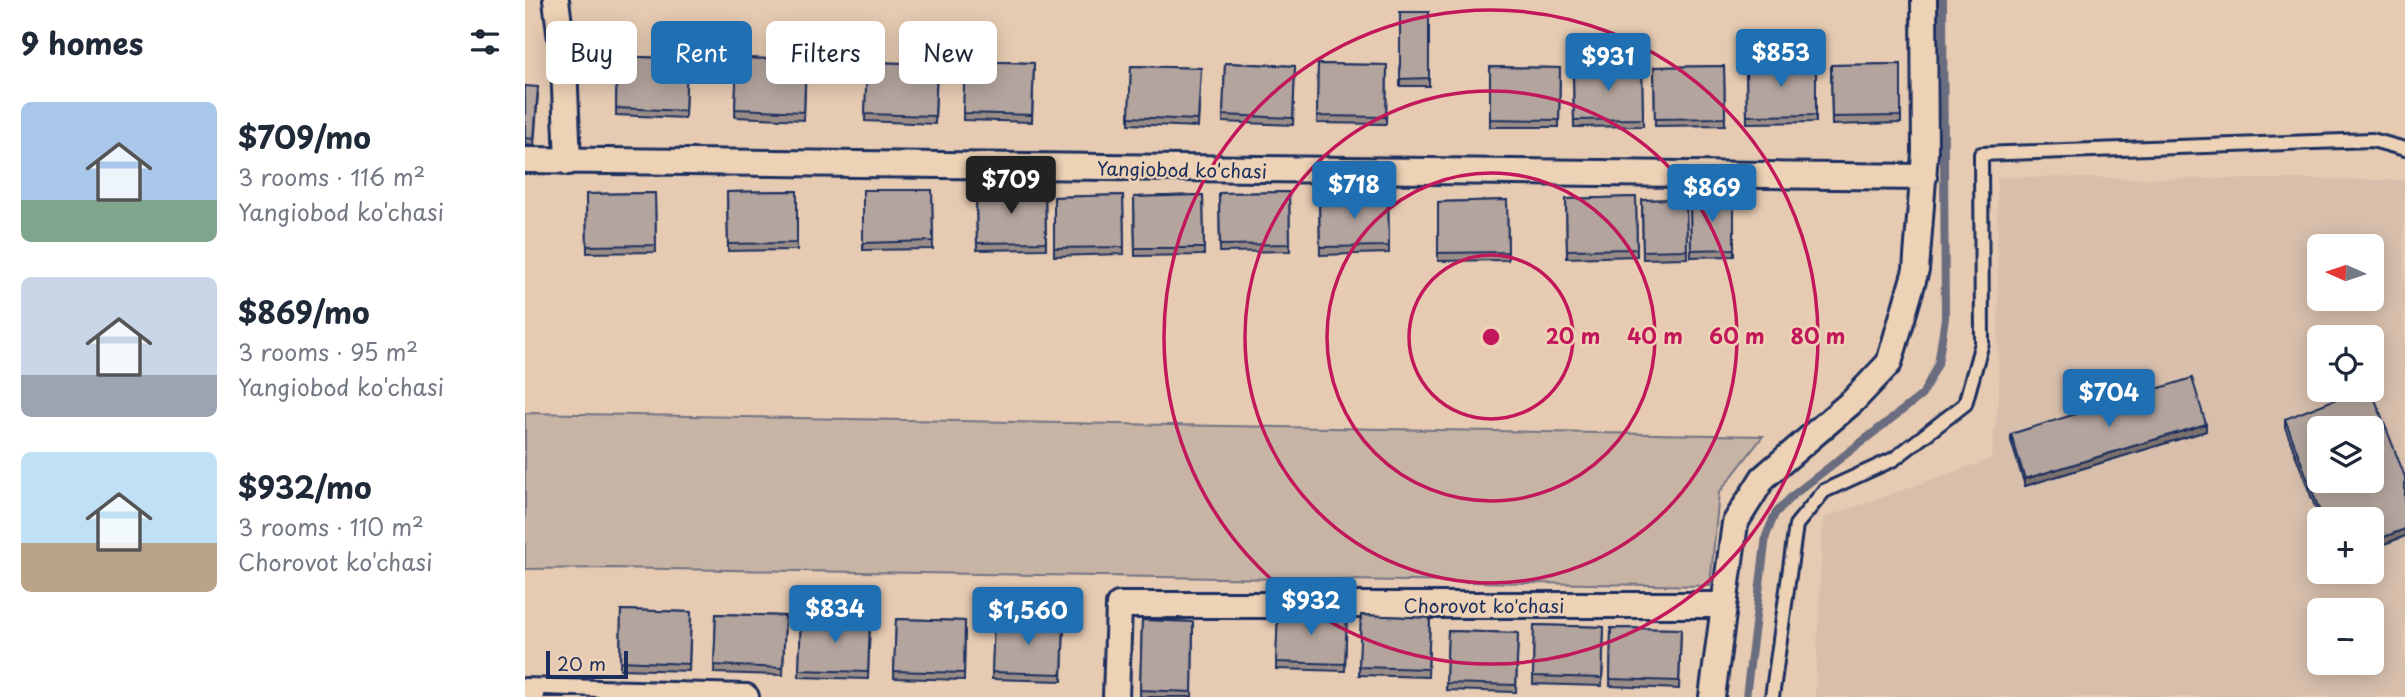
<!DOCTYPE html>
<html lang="en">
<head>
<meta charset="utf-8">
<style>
	body { margin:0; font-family:"Playpen Sans",sans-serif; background:#f6f6f7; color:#1f2937; height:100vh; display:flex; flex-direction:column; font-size:26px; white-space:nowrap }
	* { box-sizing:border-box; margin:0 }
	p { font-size:23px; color:#747a83 }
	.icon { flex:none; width:38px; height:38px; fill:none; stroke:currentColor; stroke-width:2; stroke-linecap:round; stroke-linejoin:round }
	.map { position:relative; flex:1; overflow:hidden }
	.drawer { display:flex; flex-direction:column; background:#fff; width:525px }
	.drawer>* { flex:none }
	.top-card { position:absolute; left:21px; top:21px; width:665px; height:63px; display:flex; gap:14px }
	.needle { width:46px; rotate:273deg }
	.controls { position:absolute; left:1782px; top:234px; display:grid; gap:14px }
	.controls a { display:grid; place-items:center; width:77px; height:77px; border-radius:10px; background:#fff; box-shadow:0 4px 18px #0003; font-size:35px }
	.scale { position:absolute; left:21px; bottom:18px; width:82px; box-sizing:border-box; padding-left:7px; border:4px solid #1b2f5e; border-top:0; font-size:19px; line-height:24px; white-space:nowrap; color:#1b2f5e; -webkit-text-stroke:5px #eed2b5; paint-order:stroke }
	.price { position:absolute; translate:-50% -60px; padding:0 16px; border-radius:7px; background:#1f6fb2; color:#fff; font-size:23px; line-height:46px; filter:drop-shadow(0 2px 4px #0008) }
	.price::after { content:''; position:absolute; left:50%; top:42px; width:21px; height:16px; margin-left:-10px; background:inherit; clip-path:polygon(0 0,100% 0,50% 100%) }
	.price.selected { background:#222; color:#fff }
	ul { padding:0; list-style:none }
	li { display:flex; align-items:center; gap:21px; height:175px; padding:0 21px }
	li span { display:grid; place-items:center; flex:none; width:196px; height:140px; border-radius:10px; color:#555 }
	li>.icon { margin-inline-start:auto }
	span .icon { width:84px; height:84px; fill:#fffc; stroke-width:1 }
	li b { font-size:30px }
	h2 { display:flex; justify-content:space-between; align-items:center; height:84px; padding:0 21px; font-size:30px }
	.chip { padding:0 24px; border-radius:10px; background:#fff; box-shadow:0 4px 18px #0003; font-size:24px; line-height:63px }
	.chip.selected { background:#1f6fb2; color:#fff }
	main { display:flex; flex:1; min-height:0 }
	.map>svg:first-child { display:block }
	.built { fill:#d7bfac; fill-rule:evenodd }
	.green { fill:#c8b4a5; stroke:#727282; stroke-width:2 }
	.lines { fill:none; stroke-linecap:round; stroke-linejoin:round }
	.stream { stroke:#6b6c7f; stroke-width:8 }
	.service-casing { stroke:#1b2f5e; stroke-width:18 }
	.minor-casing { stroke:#1b2f5e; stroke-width:30 }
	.service { stroke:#eed2b5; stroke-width:12 }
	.minor { stroke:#eed2b5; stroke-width:24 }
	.wall { fill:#9a8d87; stroke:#1b2f5e; stroke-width:2 }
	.shaded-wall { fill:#7d736e; stroke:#1b2f5e; stroke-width:2 }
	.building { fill:#b3a49d; stroke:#1b2f5e; stroke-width:2; fill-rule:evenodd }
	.ring { fill:none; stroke:#c2185b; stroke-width:3.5 }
	.labels { text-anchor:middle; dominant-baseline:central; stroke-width:5; stroke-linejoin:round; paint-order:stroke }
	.street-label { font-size:19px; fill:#1b2f5e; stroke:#eed2b5 }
	.centre { fill:#c2185b; stroke:#eed2b5; stroke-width:3.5 }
	.ring-label { font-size:21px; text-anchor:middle; font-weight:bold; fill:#c2185b; stroke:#eed2b5; stroke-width:5; stroke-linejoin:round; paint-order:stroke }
</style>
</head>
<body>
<main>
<section class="drawer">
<h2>9 homes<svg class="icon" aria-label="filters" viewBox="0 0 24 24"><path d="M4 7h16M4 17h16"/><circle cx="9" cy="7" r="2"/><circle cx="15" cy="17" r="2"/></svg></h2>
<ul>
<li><span style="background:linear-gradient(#a9c7e8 70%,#7fa58c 0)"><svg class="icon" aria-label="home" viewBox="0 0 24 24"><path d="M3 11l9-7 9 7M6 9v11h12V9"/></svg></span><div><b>$709/mo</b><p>3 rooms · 116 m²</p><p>Yangiobod ko'chasi</p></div></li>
<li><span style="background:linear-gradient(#c9d6e8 70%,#9aa5b1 0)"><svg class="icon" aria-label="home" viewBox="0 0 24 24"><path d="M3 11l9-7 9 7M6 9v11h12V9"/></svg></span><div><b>$869/mo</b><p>3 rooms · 95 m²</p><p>Yangiobod ko'chasi</p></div></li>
<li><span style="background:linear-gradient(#bfe0f5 65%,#b9a48a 0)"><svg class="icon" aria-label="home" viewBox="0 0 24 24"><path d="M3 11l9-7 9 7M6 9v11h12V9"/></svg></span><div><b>$932/mo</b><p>3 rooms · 110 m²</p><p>Chorovot ko'chasi</p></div></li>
</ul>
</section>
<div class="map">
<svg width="1880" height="697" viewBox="0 0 1880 697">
	<rect width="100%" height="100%" fill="#e6cbb2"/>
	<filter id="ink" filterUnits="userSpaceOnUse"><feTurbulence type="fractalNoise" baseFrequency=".0143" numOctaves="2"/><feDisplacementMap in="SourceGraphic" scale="14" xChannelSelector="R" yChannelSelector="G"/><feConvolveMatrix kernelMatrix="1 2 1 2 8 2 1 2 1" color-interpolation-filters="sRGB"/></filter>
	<g filter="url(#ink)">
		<path class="built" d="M1472,177L1879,180L1880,697H1290L1298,518L1466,459L1474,401ZM1794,247H1846V299H1794ZM1794,338H1846V390H1794ZM1794,429H1846V481H1794ZM1794,520H1846V572H1794ZM1794,611H1846V663H1794Z"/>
		<path class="green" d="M0,413L1238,436L1194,493L1185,586L84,568L0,569Z"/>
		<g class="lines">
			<path class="stream" d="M1221,697L1241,536L1250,514L1267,496L1397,395L1413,364L1420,318L1418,0"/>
			<defs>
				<path id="service" d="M1247,697L1271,525L1299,491L1369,459L1440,404L1457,343L1456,154L1847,140L1880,149"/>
				<path id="minor" d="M31,0L39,64L43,162
					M0,160L1399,177
					M0,691L221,697
					M591,697L594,605H1198
					M1187,697L1210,523L1238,478L1329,400L1364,363L1391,270L1400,153L1399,0"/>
			</defs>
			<use href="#service" class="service-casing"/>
			<use href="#minor" class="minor-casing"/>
			<use href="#service" class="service"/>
			<use href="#minor" class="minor"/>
		</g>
		<path class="wall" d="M875,12H904V86H875Z
			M92,56L162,59L160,118L91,115Z
			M212,58L281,60L279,120L210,117Z
			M440,61L509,63L507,122L438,120Z
			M342,62L412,64L410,124L340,121Z
			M700,63L770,66L768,125L698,122Z
			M1291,63V122L1222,123L1221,64Z
			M793,64L862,65L861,124L792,123Z
			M1376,64V123L1307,125L1306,65Z
			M606,66L676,68L673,127L604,124Z
			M1199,66L1200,125L1130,126L1129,67Z
			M965,67L1035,68L1034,127H965Z
			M1117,67L1118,126L1049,127L1048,68Z
			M0,86L13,94L9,146L0,145Z
			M338,190H407L408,249L338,250Z
			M520,190L521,249L452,250L451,191Z
			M272,191V250L203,251L202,192Z
			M764,192L765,251L695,252L694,193Z
			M130,193L131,252L62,253L61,194Z
			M863,194L864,253L795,255L794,196Z
			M598,195L599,254L529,256V197Z
			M678,195L679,255L610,256L609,197Z
			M1111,197L1112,256L1042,258L1041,199Z
			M1209,198V256L1166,257L1165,199Z
			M1161,199L1162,258L1118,259L1117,200Z
			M982,200L983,260L913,261V202Z
			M1760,419L1880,477V536L1846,549V520H1795L1760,427Z
			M1681,431L1500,486L1486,441V434Z
			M96,610L166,612L164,671L95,669Z
			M753,610L822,612L820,671L751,669Z
			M191,614L260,616L258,675L189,673Z
			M836,615L905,618L903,677L834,675Z
			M276,618L345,620L343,679L274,677Z
			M371,619L440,621L439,680L369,678Z
			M469,620L539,622L537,681L467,679Z
			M617,620L668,622L667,697H615Z
			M1009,625L1079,627L1077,686L1008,684Z
			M1086,628L1156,629L1154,689L1085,686Z
			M923,631L993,633L991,692L921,690Z"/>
		<path class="shaded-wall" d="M1681,424V431L1500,486V479Z
			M1880,529V536L1846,549V542Z"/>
		<path class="building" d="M875,12H904V78L875,79Z
			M92,56L162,59L160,111L91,108Z
			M212,58L281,60L279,112L210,109Z
			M440,61L509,63L507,115L438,113Z
			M342,62L412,64L410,116L340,114Z
			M700,63L770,66L768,118L698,115Z
			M1291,63V115L1222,116L1221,64Z
			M793,64L862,65L861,117L792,116Z
			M1376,64V116L1307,117L1306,65Z
			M606,66L676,68L673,120L604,117Z
			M1199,66L1200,118L1130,119L1129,67Z
			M965,67L1035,68L1034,120L965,119Z
			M1117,67L1118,119L1049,120L1048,68Z
			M0,86L13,87L9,139L0,138Z
			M338,190H407L408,241L338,243Z
			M520,190L521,242L452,243L451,191Z
			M272,191V243L203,244L202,192Z
			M764,192L765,244L695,245L694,193Z
			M130,193L131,245L62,246L61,194Z
			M863,194L864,246L795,247L794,196Z
			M598,195L599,247L529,248V197Z
			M678,195L679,248H610L609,197Z
			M1111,197L1112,249L1042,250L1041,199Z
			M1209,198V249L1166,250L1165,199Z
			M1161,199L1162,250L1118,251L1117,200Z
			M982,200L983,252L913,253V202Z
			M1667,378L1681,424L1500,479L1486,434Z
			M1846,389L1880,477V529L1846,542V520H1798L1760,419L1834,390H1846ZM1794,429H1846V481H1794Z
			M96,610L166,612L164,664L95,661Z
			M753,610L822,612L820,664L751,662Z
			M191,614L260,616L258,668L189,665Z
			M836,615L905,618L903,669L834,667Z
			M276,618L345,620L343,672L274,670Z
			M371,619L440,621L439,673L369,671Z
			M469,620L539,622L537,674L467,672Z
			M617,620L668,622L667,692L615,690Z
			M1009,625L1079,627L1077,678L1008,676Z
			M1086,628L1156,629L1154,681L1085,679Z
			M923,631L993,633L991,685L921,683Z
			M19,695L74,697H19Z"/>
	</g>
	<g class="ring">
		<circle cx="966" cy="337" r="82"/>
		<circle cx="966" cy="337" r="164"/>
		<circle cx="966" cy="337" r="246"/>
		<circle cx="966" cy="337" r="327"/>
	</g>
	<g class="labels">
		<g class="street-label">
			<text transform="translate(657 169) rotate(1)">Yangiobod ko'chasi</text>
			<text x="959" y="605">Chorovot ko'chasi</text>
		</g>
	</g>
	<circle cx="966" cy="337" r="10" class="centre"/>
	<g class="ring-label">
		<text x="1048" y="344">20 m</text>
		<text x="1130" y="344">40 m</text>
		<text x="1212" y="344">60 m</text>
		<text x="1293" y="344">80 m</text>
	</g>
</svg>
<div class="controls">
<a><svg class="needle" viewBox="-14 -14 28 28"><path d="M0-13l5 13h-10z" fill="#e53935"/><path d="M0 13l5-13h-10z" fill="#747a83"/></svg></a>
<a><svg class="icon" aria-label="locate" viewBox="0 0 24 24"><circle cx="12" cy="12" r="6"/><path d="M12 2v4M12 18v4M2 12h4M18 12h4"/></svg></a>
<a><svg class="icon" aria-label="layers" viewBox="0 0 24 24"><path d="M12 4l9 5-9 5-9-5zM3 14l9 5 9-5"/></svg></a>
<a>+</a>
<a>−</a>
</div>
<div class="scale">20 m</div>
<b class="price" style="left:1256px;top:89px">$853</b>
<b class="price" style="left:1083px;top:93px">$931</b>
<b class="price selected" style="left:486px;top:216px">$709</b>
<b class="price" style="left:829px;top:221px">$718</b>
<b class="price" style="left:1187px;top:224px">$869</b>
<b class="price" style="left:1584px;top:429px">$704</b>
<b class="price" style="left:786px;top:637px">$932</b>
<b class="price" style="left:310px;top:645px">$834</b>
<b class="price" style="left:503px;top:647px">$1,560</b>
<div class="top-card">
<a class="chip">Buy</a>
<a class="chip selected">Rent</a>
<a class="chip">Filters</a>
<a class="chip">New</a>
</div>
</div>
</main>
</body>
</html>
